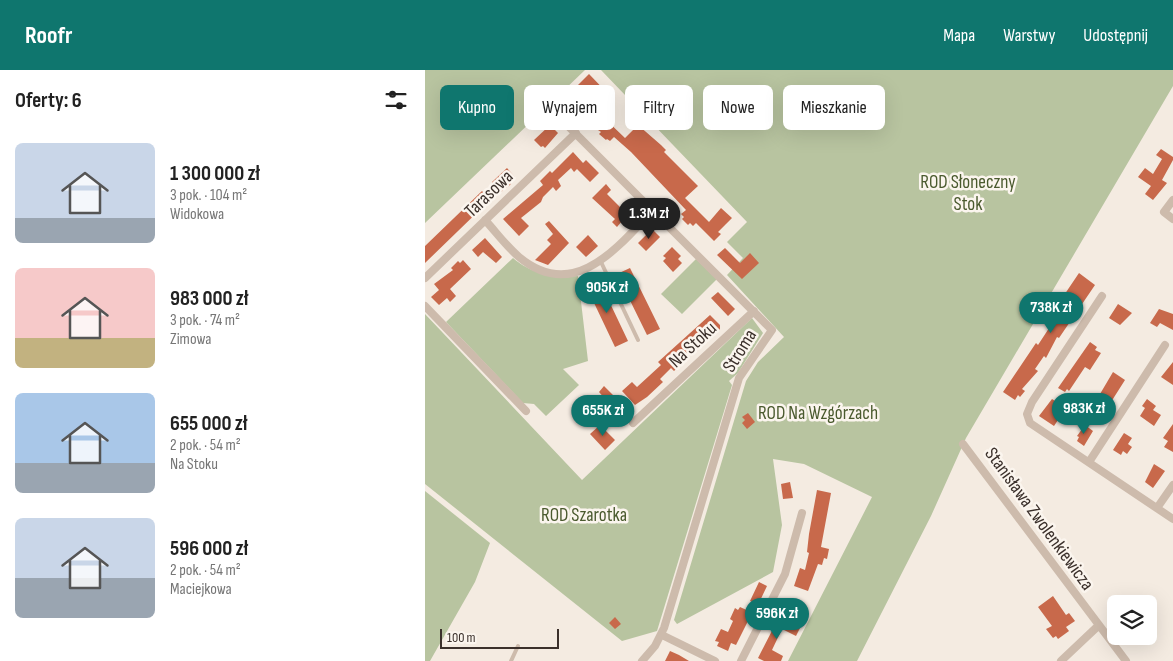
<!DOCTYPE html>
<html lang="pl">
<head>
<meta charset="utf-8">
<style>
	body { margin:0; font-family:"Sofia Sans Condensed",sans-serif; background:#f2f2f2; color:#222; height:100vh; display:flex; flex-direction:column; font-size:19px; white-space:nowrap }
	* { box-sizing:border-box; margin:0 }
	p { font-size:16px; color:#767676 }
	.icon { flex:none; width:28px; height:28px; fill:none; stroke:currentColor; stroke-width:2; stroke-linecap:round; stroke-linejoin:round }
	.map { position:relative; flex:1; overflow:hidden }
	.side { display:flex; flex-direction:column; background:#fff; width:425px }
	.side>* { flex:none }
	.banner { position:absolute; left:15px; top:15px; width:475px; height:45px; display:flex; gap:10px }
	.fabs { position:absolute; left:682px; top:525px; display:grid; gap:10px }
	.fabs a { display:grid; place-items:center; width:50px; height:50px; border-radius:8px; background:#fff; box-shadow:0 5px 20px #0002; font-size:25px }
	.scale { position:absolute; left:15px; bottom:12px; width:119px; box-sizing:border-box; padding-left:5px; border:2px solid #3b302b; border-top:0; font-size:14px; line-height:18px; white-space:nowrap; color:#3b302b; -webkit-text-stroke:4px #fbf5ee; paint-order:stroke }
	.price { position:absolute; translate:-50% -42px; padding:0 11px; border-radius:18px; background:#0f766e; color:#fff; font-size:16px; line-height:32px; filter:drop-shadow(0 1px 2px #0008) }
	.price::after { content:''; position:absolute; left:50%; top:30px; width:15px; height:11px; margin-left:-8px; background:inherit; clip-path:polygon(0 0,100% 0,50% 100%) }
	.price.active { background:#222; color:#fff }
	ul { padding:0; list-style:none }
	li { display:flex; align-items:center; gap:15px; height:125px; padding:0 15px }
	li span { display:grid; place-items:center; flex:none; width:140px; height:100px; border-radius:8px; color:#555 }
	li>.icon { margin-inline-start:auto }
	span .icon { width:60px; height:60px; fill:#fffc; stroke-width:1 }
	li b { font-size:21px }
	h2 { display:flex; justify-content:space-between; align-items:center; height:60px; padding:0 15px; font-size:21px }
	.tag { padding:0 18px; border-radius:8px; background:#fff; box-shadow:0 5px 20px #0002; font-size:18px; line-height:45px }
	.tag.active { background:#0f766e; color:#fff }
	header { display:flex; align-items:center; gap:30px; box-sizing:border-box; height:70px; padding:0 25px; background:#0f766e; color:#fff }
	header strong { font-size:24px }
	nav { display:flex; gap:28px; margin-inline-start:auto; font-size:18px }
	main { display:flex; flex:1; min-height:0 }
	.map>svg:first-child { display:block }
	.green { fill:#b8c4a0 }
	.building { fill:#c8694b }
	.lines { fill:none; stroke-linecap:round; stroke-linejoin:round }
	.service { stroke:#cdbbac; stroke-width:4 }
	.minor { stroke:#cdbbac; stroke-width:8 }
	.labels { text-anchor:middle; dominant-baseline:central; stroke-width:5; stroke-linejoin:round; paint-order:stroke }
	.park-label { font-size:19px; fill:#4a5a2e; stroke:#fbf5ee }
	.street-label { font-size:19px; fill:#3b302b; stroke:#fbf5ee }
</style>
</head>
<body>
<header>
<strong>Roofr</strong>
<nav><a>Mapa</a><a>Warstwy</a><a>Udostępnij</a></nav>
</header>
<main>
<section class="side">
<h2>Oferty: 6<svg class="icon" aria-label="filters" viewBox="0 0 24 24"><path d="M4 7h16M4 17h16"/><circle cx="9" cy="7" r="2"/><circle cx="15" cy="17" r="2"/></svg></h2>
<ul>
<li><span style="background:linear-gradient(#c9d6e8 75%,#9aa5b1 0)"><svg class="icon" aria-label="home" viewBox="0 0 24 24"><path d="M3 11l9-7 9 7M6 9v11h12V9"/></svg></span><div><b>1 300 000 zł</b><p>3 pok. · 104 m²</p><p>Widokowa</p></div></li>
<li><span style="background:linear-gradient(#f6c9c9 70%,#c2b280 0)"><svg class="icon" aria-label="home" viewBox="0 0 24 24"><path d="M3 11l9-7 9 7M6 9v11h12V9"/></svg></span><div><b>983 000 zł</b><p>3 pok. · 74 m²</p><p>Zimowa</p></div></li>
<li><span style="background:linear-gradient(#a9c7e8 70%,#9aa5b1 0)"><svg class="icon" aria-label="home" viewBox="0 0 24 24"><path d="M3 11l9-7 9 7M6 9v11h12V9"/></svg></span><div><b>655 000 zł</b><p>2 pok. · 54 m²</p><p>Na Stoku</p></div></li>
<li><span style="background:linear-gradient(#c9d6e8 60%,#9aa5b1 0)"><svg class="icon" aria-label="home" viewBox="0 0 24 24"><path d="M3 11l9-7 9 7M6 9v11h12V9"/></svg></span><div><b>596 000 zł</b><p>2 pok. · 54 m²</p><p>Maciejkowa</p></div></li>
</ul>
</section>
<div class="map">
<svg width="748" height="591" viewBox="0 0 748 591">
	<rect width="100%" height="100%" fill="#f4ebe1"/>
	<path class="green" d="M0,0H160L0,153Z
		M176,0H748V16L541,368L506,446L432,591H363L447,427L379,394L348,389L357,455L348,502L252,554L249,550L321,311L333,292L359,267L302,205L318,188L302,172L322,152Z
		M88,188C108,205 128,207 153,206L163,291L138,299L154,315L121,346L109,334L98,333L21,252Z
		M271,189L292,209L257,244L236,224Z
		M0,244L157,410L327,248L338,263L313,303L304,311L307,315L232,561L197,571L0,414Z
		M0,421L65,473L50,512L5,591H0Z"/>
	<path class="building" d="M164,4L190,31L176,45L200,68L213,55L236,75L241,80L239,82L273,116L260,128L284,152L296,138L307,148L293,162L296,164L289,171L271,153L268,156L265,153L263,155L257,149L259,147L256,144L261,140L206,82L189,67L185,71L182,69L181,70L174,64L176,62L173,60L178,55L146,22Z
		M125,55L133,63L120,78L118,76L116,77L109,70Z
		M736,79L748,87V90L737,110L742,113L728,130L720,124L726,116L713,107L720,98L728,104L737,89L731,85Z
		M148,82L158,93L161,90L174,103L165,112L152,99L149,102L146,98L133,110L136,116L131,121L128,117L118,127L116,132L96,148L104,156L94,166L78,149L118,115L115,111L125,101L127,103Z
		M82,98L90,107L85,115L76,122L67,112Z
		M181,114L186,120L182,124L195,137L201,131L208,138L192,157L187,152L190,149L167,128Z
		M57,121L65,130L0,193V176Z
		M124,151L144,173L123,195L110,190L126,174L122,170L128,164L120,154Z
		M227,159L235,167L221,181L213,173Z
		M163,165L173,176L161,187L151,177Z
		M60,168L77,187L71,193L58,182L53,187L47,180Z
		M247,177L256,186L253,189L257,193L248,202L238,191L241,188L238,186Z
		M300,178L315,193L325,183L334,193L317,209L292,185Z
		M38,190L46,199L25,219L31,226L25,232L22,228L14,235L6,227L14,220L9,214L28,200L26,198L33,191L35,193Z
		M205,198L235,259L222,265L192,204Z
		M654,203L670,215L634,268L632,267L621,288L619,286L610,299L613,301L597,319L600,321L595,327L593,325L590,330L578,322L611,273L613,275L630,249L625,246Z
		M174,210L203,271L190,277L161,216Z
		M293,222L310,239L303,246L286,228Z
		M693,234L707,243L695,255L684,248Z
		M734,239L748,244V260L735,253L732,257L725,253Z
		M285,245L295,255V259L289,264L283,263L273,273L276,275L269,282L266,279L253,292L256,294L249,301L246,298L235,309L238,312L222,327L210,335L197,321L207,312L212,317L236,295L233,292Z
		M665,272L672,277L670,280L676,283L665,300L660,297L644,321L642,319L640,322L633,318Z
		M748,292V315L736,307Z
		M688,302L700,310L686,332L675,324Z
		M179,316L193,330L190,333L196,339L189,346L177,334L181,330L174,322Z
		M627,329L641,338L629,356L614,346Z
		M722,329L731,336L728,340L736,345L729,356L715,346L720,338L717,336Z
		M323,343L330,352L322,359L317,353L320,350L317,347Z
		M748,354V382L739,377L743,371L738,368Z
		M175,355L190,370L180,380L165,364Z
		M660,355L668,361L659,376L652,371L654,367L652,366Z
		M699,363L707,368L703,374L707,377L702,384L698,381L696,385L688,380Z
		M729,394L740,401L728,418L720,412Z
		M365,412L368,428L358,429L356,414Z
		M392,420L406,423L396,477L404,479L402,489L399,488L397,495L393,494L383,521L369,516L375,498L380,500L384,483L382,482L384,464Z
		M334,512L342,516L333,535L325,531Z
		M628,526L641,545L644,543L650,551L641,557L644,561L633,569L631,566L628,568L621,559L627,556L613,537Z
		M315,537L326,542L325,547L311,575L306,573L303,581L292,576L294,572L290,571L296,559L303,562L308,551L305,549L310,538L313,540Z
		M190,547L196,554L190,559L184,553Z
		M354,547L375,558L371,566L357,559L347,580L358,586L356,591H339L333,588Z
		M245,581L254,585L264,591H240Z"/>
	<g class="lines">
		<path class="service" d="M176,192L213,270
			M86,591L93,576"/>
		<path class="minor" d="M123,36L347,260L314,308L239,558L230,576L217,591
			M748,130L739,142L748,149
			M60,150C71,162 81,176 94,187C149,233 193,177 228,140
			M0,208L151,63
			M677,226L607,332L602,344L605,353L748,449
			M0,236L101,341
			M208,353L329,241
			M538,374L701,591
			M664,392L740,275
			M732,438L748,415
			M237,565L290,591
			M316,591L360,504L377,443
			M636,591L673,556"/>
	</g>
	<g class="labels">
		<g class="park-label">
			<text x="543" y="112">ROD Słoneczny<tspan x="543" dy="22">Stok</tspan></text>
			<text x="393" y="343">ROD Na Wzgórzach</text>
			<text x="159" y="445">ROD Szarotka</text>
		</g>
		<g class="street-label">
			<text transform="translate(64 124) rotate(-44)">Tarasowa</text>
			<text transform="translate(268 275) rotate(-43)">Na Stoku</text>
			<text transform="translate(315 281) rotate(-58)">Stroma</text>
			<text transform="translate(614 449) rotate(54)">Stanisława Zwolenkiewicza</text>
		</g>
	</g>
</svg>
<div class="fabs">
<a><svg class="icon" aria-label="layers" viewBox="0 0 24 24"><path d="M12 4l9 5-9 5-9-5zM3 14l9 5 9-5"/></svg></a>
</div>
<div class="scale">100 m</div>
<b class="price active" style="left:224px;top:170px">1.3M zł</b>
<b class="price" style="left:182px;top:244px">905K zł</b>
<b class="price" style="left:626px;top:264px">738K zł</b>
<b class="price" style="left:659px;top:365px">983K zł</b>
<b class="price" style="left:178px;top:367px">655K zł</b>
<b class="price" style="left:352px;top:570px">596K zł</b>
<div class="banner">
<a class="tag active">Kupno</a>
<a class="tag">Wynajem</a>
<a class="tag">Filtry</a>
<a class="tag">Nowe</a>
<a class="tag">Mieszkanie</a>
</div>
</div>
</main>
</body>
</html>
